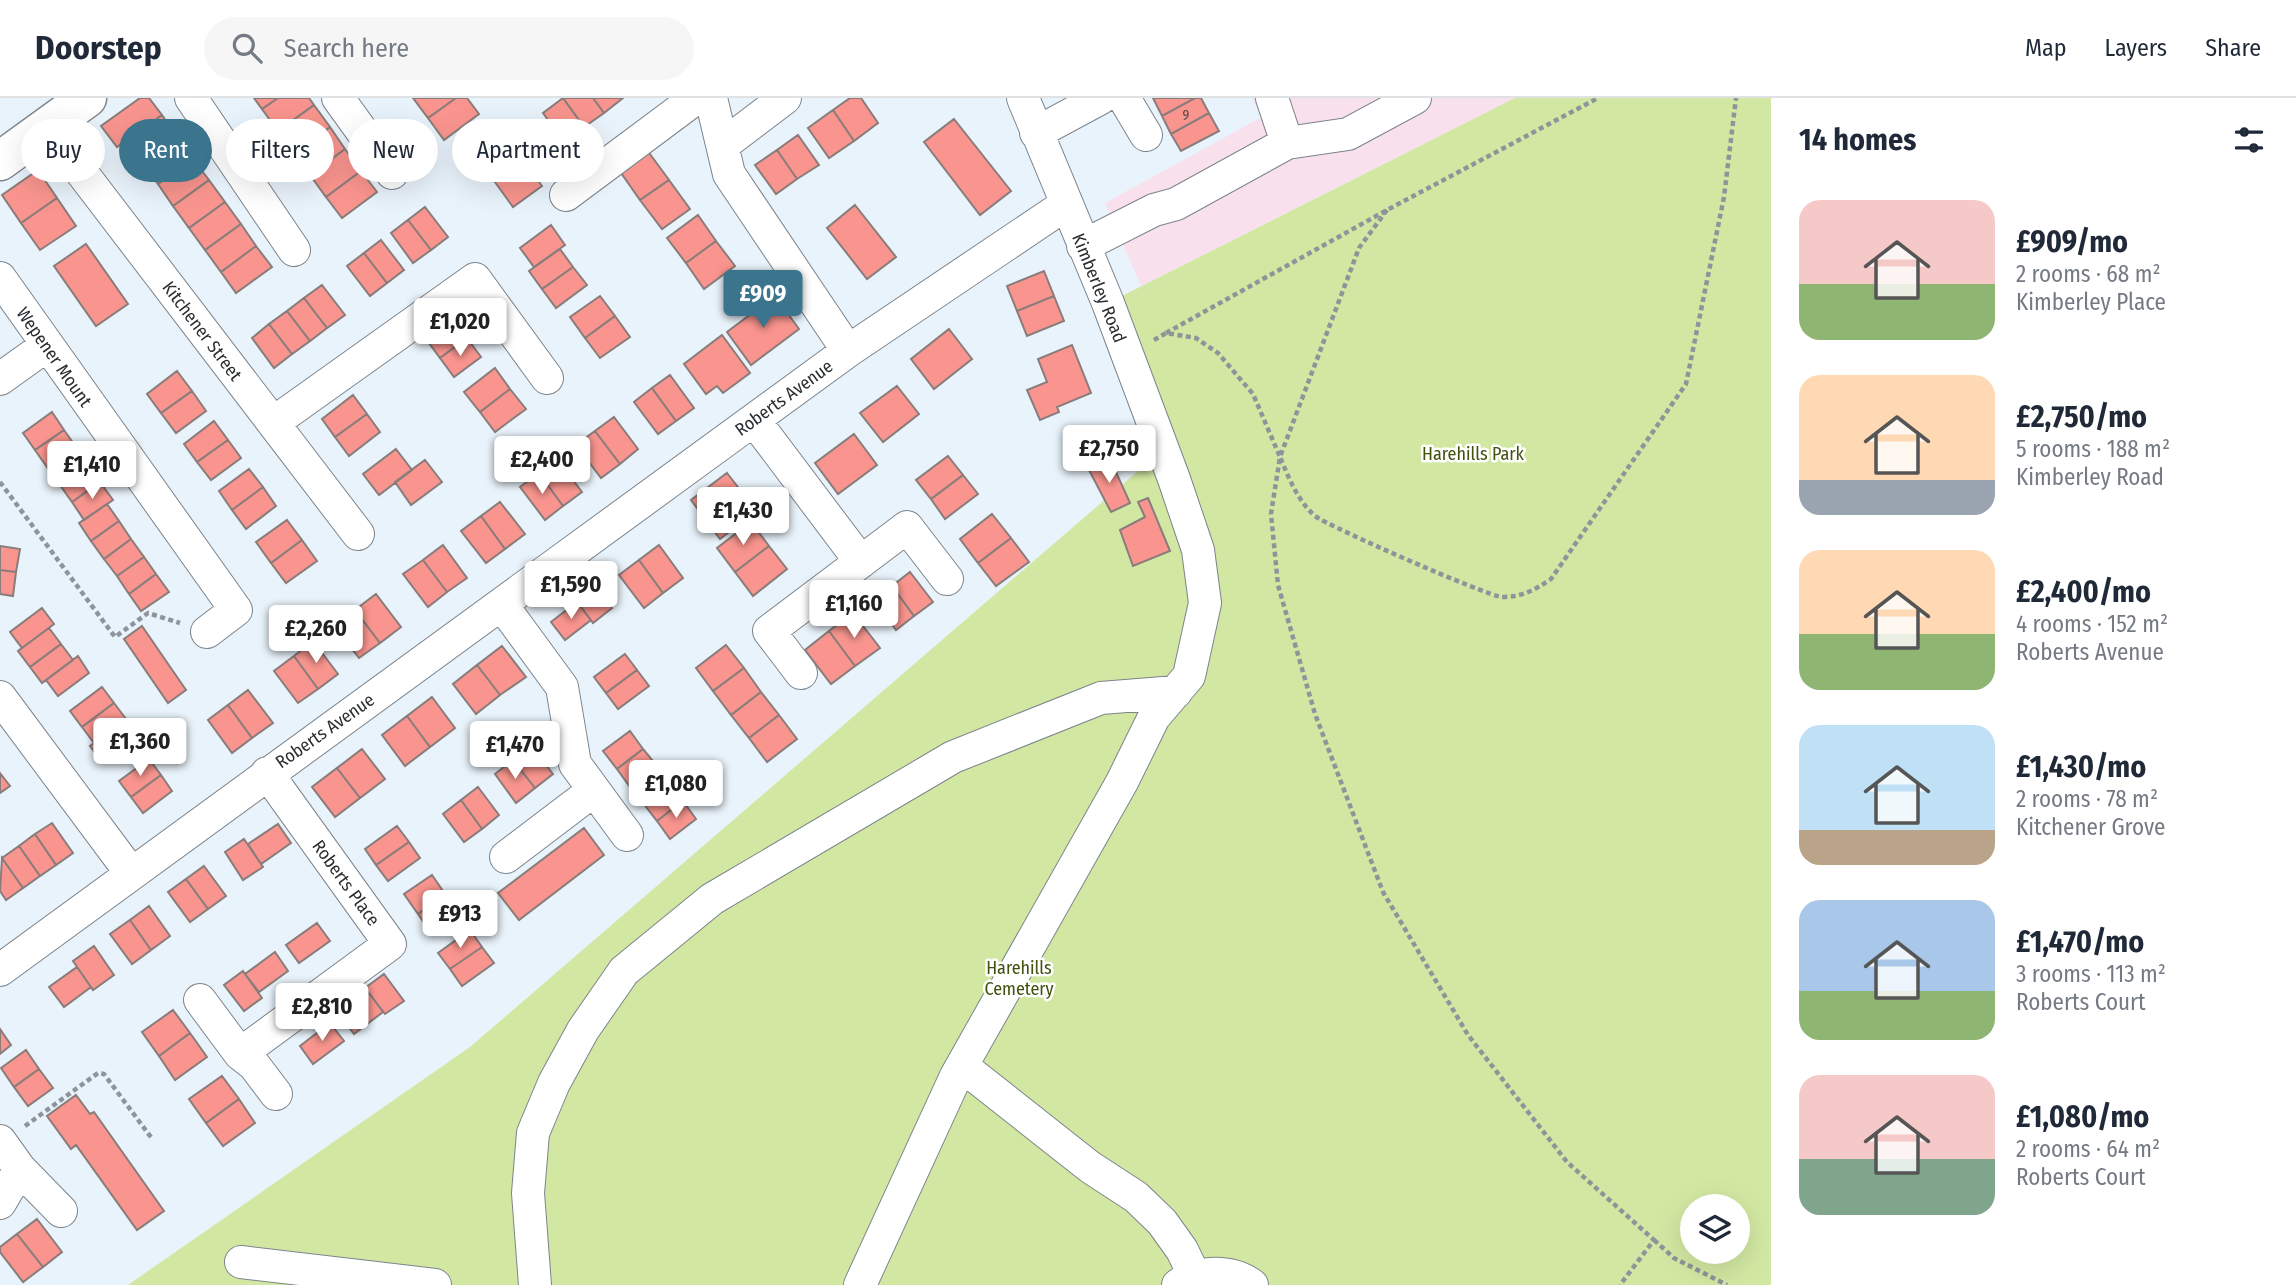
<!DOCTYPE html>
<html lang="en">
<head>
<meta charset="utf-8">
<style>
	body { margin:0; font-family:"Fira Sans Condensed",sans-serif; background:#f6f6f7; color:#1f2937; height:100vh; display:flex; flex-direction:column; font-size:26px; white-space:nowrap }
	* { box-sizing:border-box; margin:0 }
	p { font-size:23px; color:#747a83 }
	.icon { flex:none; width:38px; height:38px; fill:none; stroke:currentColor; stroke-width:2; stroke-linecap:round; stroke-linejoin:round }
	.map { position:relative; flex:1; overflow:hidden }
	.details { display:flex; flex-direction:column; background:#fff; width:525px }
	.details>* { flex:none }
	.top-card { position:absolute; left:21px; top:21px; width:665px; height:63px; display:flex; gap:14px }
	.controls { position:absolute; left:1680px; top:1096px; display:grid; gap:14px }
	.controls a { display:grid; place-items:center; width:70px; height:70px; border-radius:50%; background:#fff; box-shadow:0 7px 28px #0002; font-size:35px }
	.price { position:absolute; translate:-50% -60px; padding:0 16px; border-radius:7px; background:#fff; color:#222; font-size:23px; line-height:46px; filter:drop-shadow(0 2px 4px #0008) }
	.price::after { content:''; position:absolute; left:50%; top:42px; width:21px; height:16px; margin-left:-10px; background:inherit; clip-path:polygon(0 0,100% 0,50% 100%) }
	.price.current { background:#3a748d; color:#fff }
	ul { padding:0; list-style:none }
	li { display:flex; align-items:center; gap:21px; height:175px; padding:0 28px }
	li span { display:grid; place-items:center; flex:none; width:196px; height:140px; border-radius:21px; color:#555 }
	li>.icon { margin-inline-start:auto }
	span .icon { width:84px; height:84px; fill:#fffc; stroke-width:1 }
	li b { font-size:30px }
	h2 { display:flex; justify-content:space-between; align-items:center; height:84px; padding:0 28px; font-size:30px }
	.tag { padding:0 24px; border-radius:32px; background:#fff; box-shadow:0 7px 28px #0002; font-size:24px; line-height:63px }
	.tag.current { background:#3a748d; color:#fff }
	header { display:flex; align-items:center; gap:42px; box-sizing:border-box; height:98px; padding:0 35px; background:#fff; border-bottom:2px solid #e0e1e3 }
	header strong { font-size:33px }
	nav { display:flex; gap:38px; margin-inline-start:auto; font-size:24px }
	.search { width:490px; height:63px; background:#f6f6f7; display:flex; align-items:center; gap:18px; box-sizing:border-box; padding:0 24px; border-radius:38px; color:#747a83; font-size:26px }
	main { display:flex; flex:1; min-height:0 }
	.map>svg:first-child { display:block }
	.industrial { fill:#f8e0ec }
	.green { fill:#d2e8a2; fill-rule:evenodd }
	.building { fill:#f9958e; stroke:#897c7b; stroke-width:2 }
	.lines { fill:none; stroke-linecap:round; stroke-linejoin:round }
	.minor-casing { stroke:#7c848c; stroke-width:34 }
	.major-casing { stroke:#7c848c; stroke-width:41 }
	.path { stroke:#8d949a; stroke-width:4.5; stroke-dasharray:5 3.5; stroke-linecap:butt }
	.minor { stroke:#fff; stroke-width:32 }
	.major { stroke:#fff; stroke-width:38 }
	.labels { text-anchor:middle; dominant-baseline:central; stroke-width:5; stroke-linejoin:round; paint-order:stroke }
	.number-label { font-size:14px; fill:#5e4848 }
	.street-label { font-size:18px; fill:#2a2e31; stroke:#fff }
	.park-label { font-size:18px; fill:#41510e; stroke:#fff }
</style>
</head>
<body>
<header>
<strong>Doorstep</strong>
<div class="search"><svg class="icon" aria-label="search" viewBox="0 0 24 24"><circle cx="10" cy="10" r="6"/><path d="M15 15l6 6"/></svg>Search here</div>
<nav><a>Map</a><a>Layers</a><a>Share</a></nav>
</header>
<main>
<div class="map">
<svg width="1771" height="1187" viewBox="0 0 1771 1187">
	<rect width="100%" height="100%" fill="#e9f3fb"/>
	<path class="industrial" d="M1252,0H1515L1141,188L1105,105L1262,19Z"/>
	<path class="green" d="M1515,0H1771V1187H128L470,949L1159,355L1108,205ZM1692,1108H1738V1153H1692Z"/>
	<path class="building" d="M140,0H149L162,17L117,49L101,28Z
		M254,0H278L262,11Z
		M278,0H309L314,7L278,33L262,11Z
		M413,0H456L428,20Z
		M456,0H467L479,16L444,42L428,20Z
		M563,0H593L604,15L584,29Z
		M563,0L584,29L564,44L543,15Z
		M593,0H623L604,15Z
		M850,0H861L878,25L854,43L833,12Z
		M1153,0H1195L1162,18Z
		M1195,0H1201L1209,15L1171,36L1162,18Z
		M314,7L330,29L294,55L278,33Z
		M833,12L854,43L829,60L808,30Z
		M1209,15L1219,33L1181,53L1171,36Z
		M162,17L177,39L142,65L126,43Z
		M954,21L1011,93L980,117L924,44Z
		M330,29L345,51L310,77L294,55Z
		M500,31L521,59L492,80L472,52Z
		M798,37L819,67L797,81L777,52Z
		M177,39L193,61L158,86L142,65Z
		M345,51L361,73L326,99L310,77Z
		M647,52L669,82L640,102L619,72Z
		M777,52L797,81L776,96L755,67Z
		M521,59L542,88L513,109L492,80Z
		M193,61L209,82L173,108L158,86Z
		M38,72L57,100L21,125L2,97Z
		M361,73L377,94L342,120L326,99Z
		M209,82L225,104L189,130L173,108Z
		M669,82L690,111L662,131L640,102Z
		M57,100L76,128L40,152L21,125Z
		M225,104L241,126L205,152L189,130Z
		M855,107L896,159L867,181L827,130Z
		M425,109L448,139L431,152L408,122Z
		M698,117L716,143L686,165L667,140Z
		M408,122L431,152L413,165L391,135Z
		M241,126L256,148L221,174L205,152Z
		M551,127L565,147L534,169L520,150Z
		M381,142L404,172L387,185L364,155Z
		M716,143L735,168L704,191L686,165Z
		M86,146L128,206L96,228L54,168Z
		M256,148L272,169L236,195L221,174Z
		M560,151L573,169L542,191L529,173Z
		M364,155L387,185L370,198L347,168Z
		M573,169L587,187L556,210L542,191Z
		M1044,173L1054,198L1017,213L1007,188Z
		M322,187L345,217L327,230L304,200Z
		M600,198L615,218L585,240L570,219Z
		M775,198L799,231L751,267L727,234Z
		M1054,198L1064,223L1027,238L1017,213Z
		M304,200L327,230L310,243L287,213Z
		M287,213L310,243L292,256L269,226Z
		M615,218L630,239L600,260L585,240Z
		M453,221L467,240L440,260L426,241Z
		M269,226L292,256L274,270L252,240Z
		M949,231L972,261L934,291L911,261Z
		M722,237L750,275L723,295L717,288L706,296L684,266Z
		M467,240L481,259L454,279L440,260Z
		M1072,247L1091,295L1057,309L1059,314L1040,322L1027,292L1047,284L1038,261Z
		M495,270L510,291L480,314L464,294Z
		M177,273L192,293L161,315L147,296Z
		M670,277L694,310L676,323L652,290Z
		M897,288L919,316L883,344L860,315Z
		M652,290L676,323L658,336L634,304Z
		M510,291L526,311L495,334L480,314Z
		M192,293L206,313L176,335L161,315Z
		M353,297L367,316L335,339L322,321Z
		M52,314L64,332L35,352L23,335Z
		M367,316L380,334L349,358L335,339Z
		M614,319L638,351L620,366L595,333Z
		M214,323L228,342L197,364L184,346Z
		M64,332L76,349L47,369L35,352Z
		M595,333L620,366L601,380L576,347Z
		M854,336L877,367L838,396L815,365Z
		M228,342L241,360L211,382L197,364Z
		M76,349L88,367L60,387L47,369Z
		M396,351L412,372L379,397L363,376Z
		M948,358L963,377L931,401L916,382Z
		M557,361L582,394L563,408L539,375Z
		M425,362L442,384L411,407L395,384Z
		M1099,362L1102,367L1111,363L1130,405L1111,414L1088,370Z
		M88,367L100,384L72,404L60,387Z
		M249,371L263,389L232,412L219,393Z
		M539,375L563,408L545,422L520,389Z
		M727,375L748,402L738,409L747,420L720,441L691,402Z
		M963,377L978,396L945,421L931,401Z
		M100,384L113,402L84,422L72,404Z
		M263,389L276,408L246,431L232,412Z
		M1148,400L1170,453L1133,468L1120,432L1145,419L1138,404Z
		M500,404L525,436L505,451L481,418Z
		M107,406L119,423L91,443L79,425Z
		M992,416L1011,440L978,465L960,441Z
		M481,418L505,451L486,465L461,433Z
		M287,422L302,442L271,465L256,444Z
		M119,423L131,441L104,461L91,443Z
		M751,424L769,448L735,474L717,450Z
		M1011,440L1029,464L996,488L978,465Z
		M131,441L144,459L117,478L104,461Z
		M302,442L317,463L286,485L271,465Z
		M443,447L467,480L447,494L423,462Z
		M659,447L683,480L663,495L639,462Z
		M0,448L20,451L16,474L0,472Z
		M769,448L787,471L753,498L735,474Z
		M144,459L156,476L129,496L117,478Z
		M423,462L447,494L428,509L403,476Z
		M639,462L663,495L644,510L619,477Z
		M0,472L16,474L13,498L0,496Z
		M910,474L933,504L914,518L892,488Z
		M156,476L169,494L141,513L129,496Z
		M593,485L612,510L593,525L574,500Z
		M892,488L914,518L896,532L873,502Z
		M376,496L401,529L380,545L355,512Z
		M577,504L591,522L565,542L551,524Z
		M42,510L54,526L22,550L10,534Z
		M355,512L380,545L359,560L334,528Z
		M853,515L880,550L855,568L829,533Z
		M142,528L186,592L168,605L124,541Z
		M49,530L61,546L30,569L18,553Z
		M829,533L855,568L831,586L805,552Z
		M313,543L338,576L318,591L294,558Z
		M61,546L73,562L42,585L30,569Z
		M726,547L744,570L713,593L696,570Z
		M502,548L526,579L500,597L477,567Z
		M625,556L637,572L606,595L594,579Z
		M78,558L89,575L58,598L46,582Z
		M294,558L318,591L298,605L274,573Z
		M477,567L500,597L476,616L453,586Z
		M744,570L761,594L731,617L713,593Z
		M637,572L649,588L618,611L606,595Z
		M102,589L114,605L82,629L70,613Z
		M248,592L273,625L252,640L228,607Z
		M761,594L779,617L749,640L731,617Z
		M432,599L455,630L430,649L407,618Z
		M114,605L126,621L94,645L82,629Z
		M228,607L252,640L232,655L208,622Z
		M779,617L797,641L767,664L749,640Z
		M407,618L430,649L405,668L382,637Z
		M121,625L133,641L102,664L90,648Z
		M630,633L643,651L617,671L603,653Z
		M531,648L553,676L535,690L513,662Z
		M362,651L385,681L360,700L337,670Z
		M643,651L657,668L630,689L617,671Z
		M149,661L161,677L131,699L119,683Z
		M513,662L535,690L516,705L495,676Z
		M337,670L360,700L335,719L312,689Z
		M0,675L10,688L0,695Z
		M161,677L172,693L143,715L131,699Z
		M670,685L683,703L657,723L643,705Z
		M478,689L499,717L482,731L461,702Z
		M461,702L482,731L464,744L443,716Z
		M683,703L696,721L670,741L657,723Z
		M52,725L73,755L56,767L35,736Z
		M278,726L291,745L261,766L248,746Z
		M397,728L409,744L376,767L365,751Z
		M584,730L604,757L519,822L498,795Z
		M35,736L56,767L40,778L19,748Z
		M244,741L263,769L243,782L225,754Z
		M409,744L420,760L388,783L376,767Z
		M19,748L40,778L23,790L2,760Z
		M2,760L23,790L6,802L0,793Z
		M204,768L226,798L208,811L186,781Z
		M432,777L445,796L418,816L404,796Z
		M186,781L208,811L190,824L168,794Z
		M445,796L459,816L431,835L418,816Z
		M149,808L170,838L151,852L130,822Z
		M130,822L151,852L132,866L110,836Z
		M317,825L330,843L299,865L286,847Z
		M470,832L482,849L450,871L438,855Z
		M94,848L114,877L93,892L73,863Z
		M482,849L494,865L462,888L450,871Z
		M275,854L288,873L259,894L245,876Z
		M77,869L91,889L64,909L49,889Z
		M243,873L262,900L244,913L224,887Z
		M384,876L404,903L385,916L365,890Z
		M369,895L383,914L354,936L340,917Z
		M173,912L190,935L159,958L142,934Z
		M330,925L344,943L313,966L300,948Z
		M0,931L11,947L0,956Z
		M190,935L207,959L175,982L159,958Z
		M26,952L39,971L14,989L1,970Z
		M39,971L53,990L28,1008L14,989Z
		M222,978L239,1001L206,1025L189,1001Z
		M76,997L90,1016L94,1014L164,1113L137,1132L76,1047L71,1051L47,1018Z
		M239,1001L255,1025L223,1048L206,1025Z
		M37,1121L62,1154L43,1169L17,1136Z
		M17,1136L43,1169L23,1184L0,1154V1149Z"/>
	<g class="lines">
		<defs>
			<path id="minor" d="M191,0L294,152
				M338,0L392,75
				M711,0L729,76L848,253
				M1124,0L1146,37
				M1272,0L1287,45
				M47,29L358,436
				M1036,35L1101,0
				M723,47L785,0
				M566,97L696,0
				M1083,148L1154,112L1176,106L1287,45L1348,36L1415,0
				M0,180L236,512L207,534
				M0,281L46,248
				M754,322L861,464
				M273,325L475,181L547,280
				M502,507L562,589L575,666L627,737
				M801,575L769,533L907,429L947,481
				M0,599L131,775
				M506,759L593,693
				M0,872L848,253L1065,107
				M200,902L240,956L254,967L276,996
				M240,956L390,846L267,675
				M962,968L1090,1069L1136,1099L1162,1124L1182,1152L1195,1179
				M0,1043L20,1071L61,1113
				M0,1105L20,1071
				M241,1164L435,1187
				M535,1187L528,1095L533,1035L554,985L583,932L624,873L712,801L953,659L1101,600L1176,594
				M860,1187L956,978L1122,684L1154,619L1189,578L1205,505L1198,452L1174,381L1108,205L1023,0
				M1178,1187C1199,1172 1232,1172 1252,1187"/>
			<path id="major" d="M0,63L87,0"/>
		</defs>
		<use href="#minor" class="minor-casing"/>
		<use href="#major" class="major-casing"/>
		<path class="path" d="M1387,112L1359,150L1280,359C1289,380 1297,402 1315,418C1330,429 1487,498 1502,499C1522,499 1535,492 1551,481L1686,286L1724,99L1736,0
			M1166,235L1387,112L1598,0
			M1154,242L1166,235L1196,240L1218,255L1253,296L1280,359L1271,416L1278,487L1315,616L1383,794L1468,937L1567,1064L1654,1142L1620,1187
			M0,384L115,539L148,515L180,525
			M25,1028L98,975L104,976L153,1042
			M1654,1142L1674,1160L1727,1187"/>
		<use href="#minor" class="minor"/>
		<use href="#major" class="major"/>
	</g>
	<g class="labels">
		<g class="number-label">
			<text x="1186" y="17">9</text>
		</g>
		<g class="street-label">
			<text transform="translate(1099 190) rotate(68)">Kimberley Road</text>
			<text transform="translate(202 233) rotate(53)">Kitchener Street</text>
			<text transform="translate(54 259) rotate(55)">Wepener Mount</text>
			<text transform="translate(784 300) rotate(-36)">Roberts Avenue</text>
			<text transform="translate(325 633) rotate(-35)">Roberts Avenue</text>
			<text transform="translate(346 785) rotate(54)">Roberts Place</text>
		</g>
		<g class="park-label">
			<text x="1473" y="356">Harehills Park</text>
			<text x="1019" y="870">Harehills<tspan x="1019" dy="21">Cemetery</tspan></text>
		</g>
	</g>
</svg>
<div class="controls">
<a><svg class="icon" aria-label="layers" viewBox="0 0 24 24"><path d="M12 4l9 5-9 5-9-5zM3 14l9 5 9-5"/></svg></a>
</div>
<b class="price current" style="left:763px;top:232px">£909</b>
<b class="price" style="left:460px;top:260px">£1,020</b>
<b class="price" style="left:1109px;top:387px">£2,750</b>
<b class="price" style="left:542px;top:398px">£2,400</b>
<b class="price" style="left:92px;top:403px">£1,410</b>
<b class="price" style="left:743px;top:449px">£1,430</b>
<b class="price" style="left:571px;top:523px">£1,590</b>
<b class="price" style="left:854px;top:542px">£1,160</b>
<b class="price" style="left:316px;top:567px">£2,260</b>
<b class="price" style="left:140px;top:680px">£1,360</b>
<b class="price" style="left:515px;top:683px">£1,470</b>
<b class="price" style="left:676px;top:722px">£1,080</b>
<b class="price" style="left:460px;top:852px">£913</b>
<b class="price" style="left:322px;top:945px">£2,810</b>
<div class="top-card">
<a class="tag">Buy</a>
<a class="tag current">Rent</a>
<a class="tag">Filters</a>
<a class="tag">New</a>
<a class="tag">Apartment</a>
</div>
</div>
<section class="details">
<h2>14 homes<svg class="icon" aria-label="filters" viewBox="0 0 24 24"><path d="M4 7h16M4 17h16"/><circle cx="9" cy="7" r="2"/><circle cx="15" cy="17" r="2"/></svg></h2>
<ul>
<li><span style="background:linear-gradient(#f6c9c9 60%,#8fb573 0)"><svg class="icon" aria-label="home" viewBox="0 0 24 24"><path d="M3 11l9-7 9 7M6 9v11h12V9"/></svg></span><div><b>£909/mo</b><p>2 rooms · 68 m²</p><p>Kimberley Place</p></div></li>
<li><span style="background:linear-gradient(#ffd9b3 75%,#9aa5b1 0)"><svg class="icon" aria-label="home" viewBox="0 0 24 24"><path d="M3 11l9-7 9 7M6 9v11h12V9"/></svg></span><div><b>£2,750/mo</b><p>5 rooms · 188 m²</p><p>Kimberley Road</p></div></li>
<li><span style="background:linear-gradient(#ffd9b3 60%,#8fb573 0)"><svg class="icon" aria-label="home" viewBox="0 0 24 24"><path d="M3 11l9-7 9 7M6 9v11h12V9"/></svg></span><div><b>£2,400/mo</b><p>4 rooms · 152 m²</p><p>Roberts Avenue</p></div></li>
<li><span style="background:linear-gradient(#bfe0f5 75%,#b9a48a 0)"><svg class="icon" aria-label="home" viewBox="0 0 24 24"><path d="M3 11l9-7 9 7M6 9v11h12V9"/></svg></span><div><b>£1,430/mo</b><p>2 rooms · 78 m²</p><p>Kitchener Grove</p></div></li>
<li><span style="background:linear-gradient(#a9c7e8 65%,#8fb573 0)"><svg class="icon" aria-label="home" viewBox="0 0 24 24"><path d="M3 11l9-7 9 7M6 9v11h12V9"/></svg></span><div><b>£1,470/mo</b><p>3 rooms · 113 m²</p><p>Roberts Court</p></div></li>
<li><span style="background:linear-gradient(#f6c9c9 60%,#7fa58c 0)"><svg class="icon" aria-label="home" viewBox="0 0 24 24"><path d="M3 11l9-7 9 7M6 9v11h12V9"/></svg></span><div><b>£1,080/mo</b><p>2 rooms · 64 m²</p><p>Roberts Court</p></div></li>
</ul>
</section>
</main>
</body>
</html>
